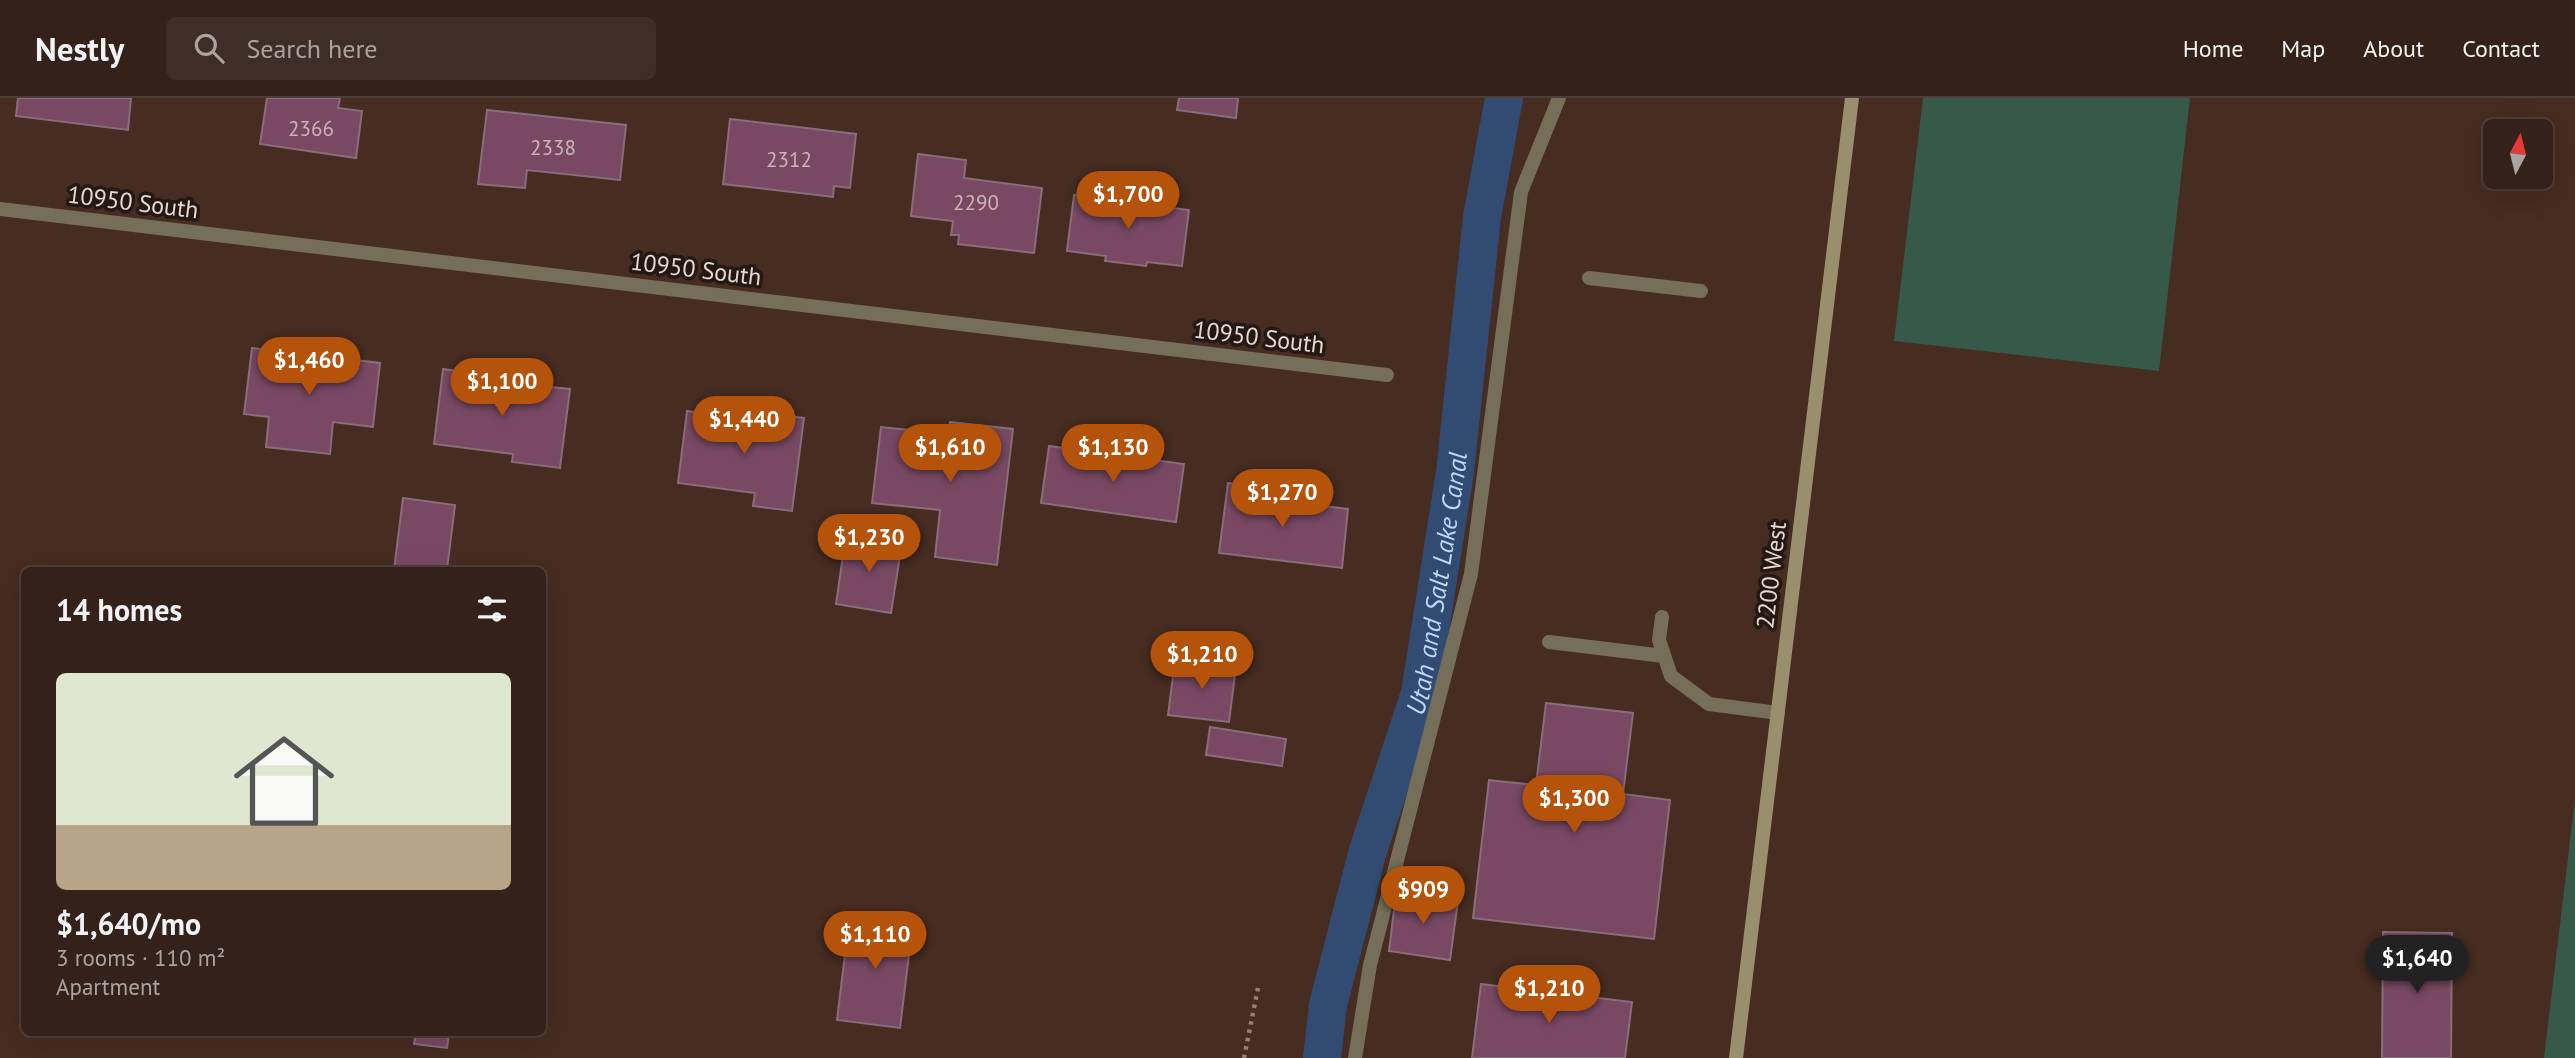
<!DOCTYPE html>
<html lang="en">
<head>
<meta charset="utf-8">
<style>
	body { margin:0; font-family:"PT Sans",sans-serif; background:#3f2e26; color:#f1f3f6; height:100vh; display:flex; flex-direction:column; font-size:26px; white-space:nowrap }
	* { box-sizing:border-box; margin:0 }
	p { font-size:23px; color:#a9a3a2 }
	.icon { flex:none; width:38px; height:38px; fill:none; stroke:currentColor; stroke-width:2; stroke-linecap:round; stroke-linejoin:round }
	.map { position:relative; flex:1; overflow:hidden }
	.details { position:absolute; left:21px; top:469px; width:525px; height:469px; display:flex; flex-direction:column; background:#342119; border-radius:10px; box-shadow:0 7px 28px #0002,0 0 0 2px #4e3e38 }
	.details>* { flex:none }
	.needle { width:46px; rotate:7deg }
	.controls { position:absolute; left:2483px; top:21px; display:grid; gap:14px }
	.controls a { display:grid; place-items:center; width:70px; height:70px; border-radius:10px; background:#342119; box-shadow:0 7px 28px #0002,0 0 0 2px #4e3e38; font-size:35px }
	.price { position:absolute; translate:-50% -60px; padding:0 16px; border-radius:24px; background:#b45309; color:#fff; font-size:23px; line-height:46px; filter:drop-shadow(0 2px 4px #0008) }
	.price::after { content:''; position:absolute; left:50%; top:42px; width:21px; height:16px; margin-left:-10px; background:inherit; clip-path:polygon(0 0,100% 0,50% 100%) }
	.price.selected { background:#222; color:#fff }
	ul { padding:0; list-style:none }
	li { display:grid; align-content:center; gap:14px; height:371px; padding:0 35px }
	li+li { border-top:2px solid #4e3e38 }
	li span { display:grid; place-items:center; height:217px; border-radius:10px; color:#555 }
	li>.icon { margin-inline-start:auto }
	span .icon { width:126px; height:126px; fill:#fffc; stroke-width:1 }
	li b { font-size:30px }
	h2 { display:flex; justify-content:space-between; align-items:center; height:84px; padding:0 35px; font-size:30px }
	header { display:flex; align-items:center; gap:42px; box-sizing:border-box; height:98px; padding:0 35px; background:#342119; border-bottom:2px solid #4e3e38 }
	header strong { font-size:33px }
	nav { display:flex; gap:38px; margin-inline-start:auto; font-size:24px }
	.search { width:490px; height:63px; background:#3f2e26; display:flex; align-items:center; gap:18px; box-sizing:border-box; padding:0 24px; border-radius:10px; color:#a9a3a2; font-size:26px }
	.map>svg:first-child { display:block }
	.green { fill:#375949 }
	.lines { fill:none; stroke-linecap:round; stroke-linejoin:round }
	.canal { stroke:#314b73; stroke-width:38 }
	.building { fill:#794964; stroke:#8a6d7c; stroke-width:2 }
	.path { stroke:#958076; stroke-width:4.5; stroke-dasharray:3.5 5; stroke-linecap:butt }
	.lane { stroke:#756e58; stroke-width:14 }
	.street { stroke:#756e58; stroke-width:14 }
	.secondary { stroke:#9a8f6c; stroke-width:14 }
	.labels { text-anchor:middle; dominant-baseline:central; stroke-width:7; stroke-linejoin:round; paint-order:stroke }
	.number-label { font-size:21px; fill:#cdb4b6 }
	.street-label { font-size:24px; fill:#e9d8d1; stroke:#241813 }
	.water-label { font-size:26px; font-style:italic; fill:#bdd7ff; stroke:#241813 }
</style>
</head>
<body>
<header>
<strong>Nestly</strong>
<div class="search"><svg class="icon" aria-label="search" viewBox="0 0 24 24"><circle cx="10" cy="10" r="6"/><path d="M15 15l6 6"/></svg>Search here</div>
<nav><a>Home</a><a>Map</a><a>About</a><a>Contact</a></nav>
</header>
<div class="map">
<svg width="2575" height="960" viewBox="0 0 2575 960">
	<rect width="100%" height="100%" fill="#462c21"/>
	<path class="green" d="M1923,0H2190L2159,273L1894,243Z
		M2575,701V960H2544Z"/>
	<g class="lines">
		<path class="canal" id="s1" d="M1322,960L1328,907L1367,756L1420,595L1455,374L1482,119L1504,0"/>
	</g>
	<path class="building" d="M18,0H131L128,32L16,18Z
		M267,0H340L338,10L362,13L356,60L260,46Z
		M1179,0H1238L1236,20L1177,12Z
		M487,12L626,27L620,82L527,72L525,90L478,86Z
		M730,21L856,36L850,90L834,88L833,99L723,86Z
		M918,56L966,62L964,80L1042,90L1034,155L958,146L959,137H951L953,123L911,118Z
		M1074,97L1189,112L1182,168L1147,164L1146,168L1105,163L1106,158L1067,153Z
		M252,250L380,265L373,329L333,324L330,356L266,349L269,319L244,316Z
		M443,271L493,277L491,289L520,292V286L570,291L560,370L512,364L513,356L434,346Z
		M687,313L736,319V326L757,328L759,315L804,320L792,413L753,408L755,395L678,385Z
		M950,324L1013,331L997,467L935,459L940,412L872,405L881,329L949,336Z
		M1049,348L1184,366L1176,424L1041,405Z
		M1228,385L1274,391L1273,402L1348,411L1342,470L1219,455Z
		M403,400L455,407L447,472H394Z
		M846,437L902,445L891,515L836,506Z
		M1175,562L1236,569L1229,624L1168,617Z
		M1546,605L1633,615L1623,696L1670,702L1654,841L1473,820L1489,682L1536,687Z
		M1210,629L1286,641L1282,668L1206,657Z
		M1396,795L1458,803L1450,862L1389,853Z
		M850,816L913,824L900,930L837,922Z
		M2383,834L2452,835L2451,960H2382Z
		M1481,886L1632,904L1625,960H1472Z
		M416,934H457L456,938L449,937L447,950L414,946Z"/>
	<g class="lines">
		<path class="path" d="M1244,960L1258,890"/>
		<path class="lane" d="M1589,180L1701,193
			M1662,519L1659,542L1671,578L1709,606L1778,615
			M1549,544L1664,558
			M1355,960L1370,867L1471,476L1521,94L1559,0"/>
		<path class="street" d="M0,111L1387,277"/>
		<path class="secondary" d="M1736,960L1852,0"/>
	</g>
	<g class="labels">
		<g class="number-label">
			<text x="311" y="30">2366</text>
			<text x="553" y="49">2338</text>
			<text x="789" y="61">2312</text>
			<text x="976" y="104">2290</text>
		</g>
		<g class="street-label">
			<text transform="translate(133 104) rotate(7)">10950 South</text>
			<text transform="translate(696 171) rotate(7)">10950 South</text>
			<text transform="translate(1259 239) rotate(7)">10950 South</text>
			<text transform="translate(1771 477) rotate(-83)">2200 West</text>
		</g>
		<g class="water-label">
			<text stroke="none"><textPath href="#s1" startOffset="490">Utah and Salt Lake Canal</textPath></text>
		</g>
	</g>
</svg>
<div class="controls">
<a><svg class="needle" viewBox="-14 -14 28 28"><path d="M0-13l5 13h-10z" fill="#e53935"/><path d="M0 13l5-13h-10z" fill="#a9a3a2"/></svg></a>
</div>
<b class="price" style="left:1128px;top:133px">$1,700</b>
<b class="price" style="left:309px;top:299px">$1,460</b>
<b class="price" style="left:502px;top:320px">$1,100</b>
<b class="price" style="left:744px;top:358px">$1,440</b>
<b class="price" style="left:950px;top:386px">$1,610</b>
<b class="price" style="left:1113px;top:386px">$1,130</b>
<b class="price" style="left:1282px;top:431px">$1,270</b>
<b class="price" style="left:869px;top:476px">$1,230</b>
<b class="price" style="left:1202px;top:593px">$1,210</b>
<b class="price" style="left:1574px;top:737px">$1,300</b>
<b class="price" style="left:1423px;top:828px">$909</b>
<b class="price" style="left:875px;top:873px">$1,110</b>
<b class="price selected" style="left:2417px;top:897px">$1,640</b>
<b class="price" style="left:1549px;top:927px">$1,210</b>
<section class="details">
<h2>14 homes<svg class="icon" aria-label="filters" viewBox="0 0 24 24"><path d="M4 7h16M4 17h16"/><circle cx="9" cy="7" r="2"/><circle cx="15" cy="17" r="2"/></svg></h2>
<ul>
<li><span style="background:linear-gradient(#dfe7d0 70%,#b9a48a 0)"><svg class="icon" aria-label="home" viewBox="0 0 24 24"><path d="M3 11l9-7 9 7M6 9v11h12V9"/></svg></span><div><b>$1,640/mo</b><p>3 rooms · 110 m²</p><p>Apartment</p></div></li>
</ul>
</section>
</div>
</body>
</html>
